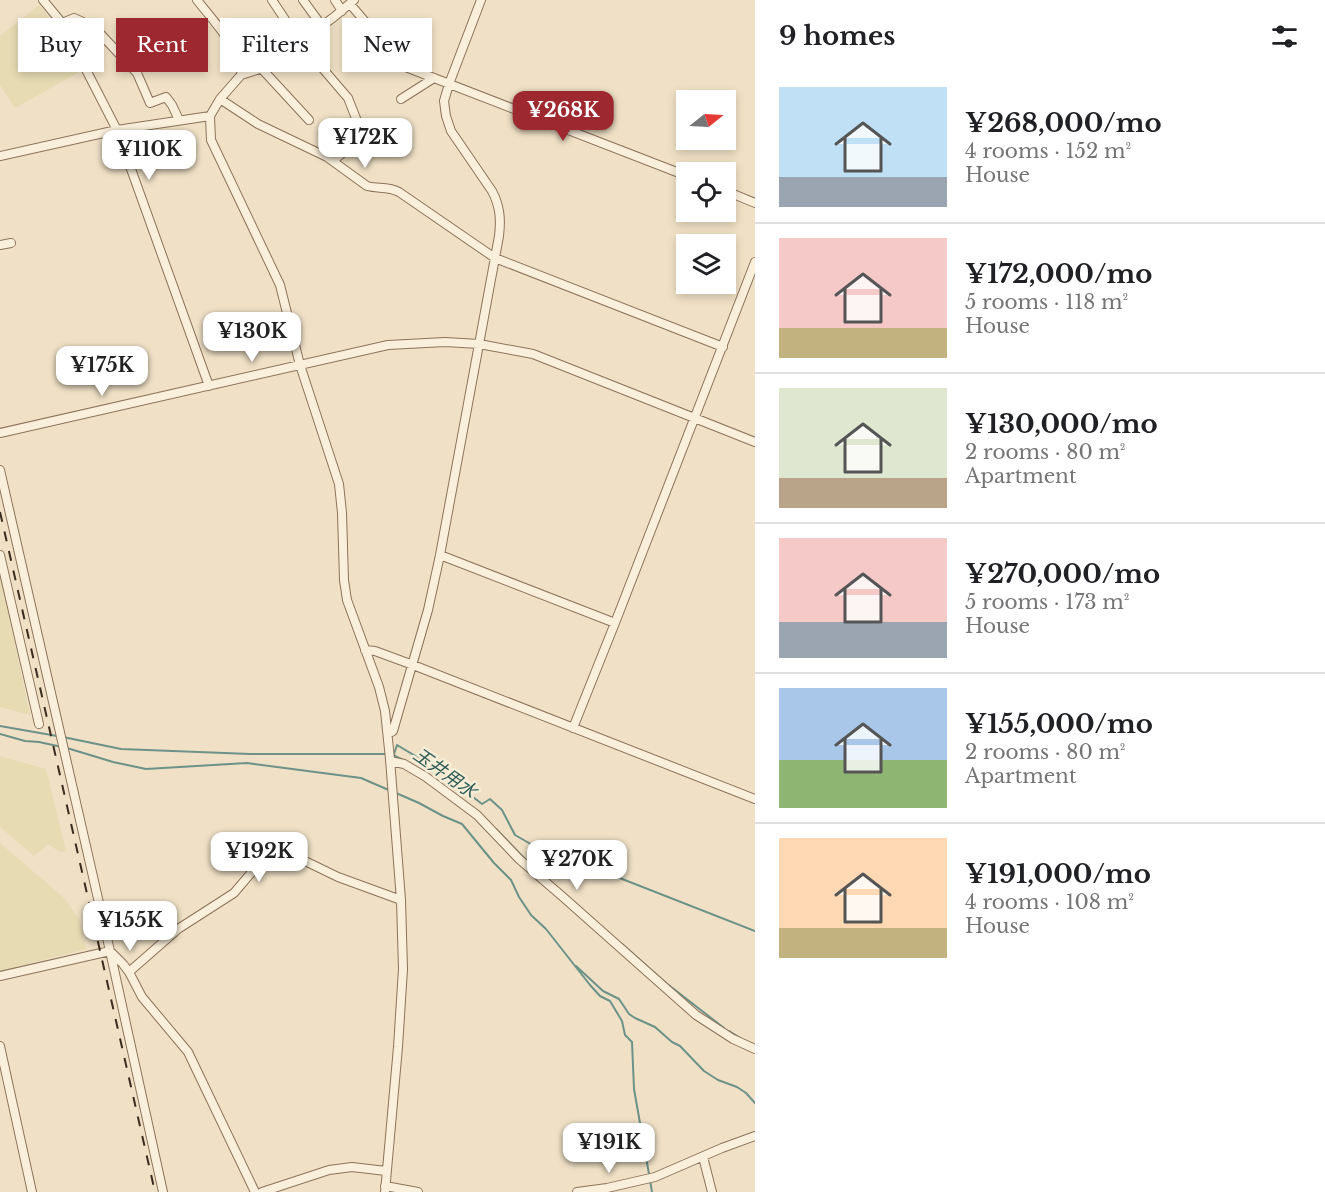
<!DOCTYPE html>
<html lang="en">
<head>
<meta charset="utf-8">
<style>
	body { margin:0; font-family:"Libre Baskerville","Noto Sans JP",serif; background:#f2f2f2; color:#202124; height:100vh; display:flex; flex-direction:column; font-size:22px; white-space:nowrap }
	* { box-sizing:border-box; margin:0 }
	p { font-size:20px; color:#757577 }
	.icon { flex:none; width:33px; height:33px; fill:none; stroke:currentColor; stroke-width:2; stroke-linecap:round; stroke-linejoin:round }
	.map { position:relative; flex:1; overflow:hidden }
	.details { display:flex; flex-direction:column; background:#fff; width:570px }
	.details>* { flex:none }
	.hud { position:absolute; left:18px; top:18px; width:570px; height:54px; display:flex; gap:12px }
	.needle { width:39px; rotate:72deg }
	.controls { position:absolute; left:676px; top:90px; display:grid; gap:12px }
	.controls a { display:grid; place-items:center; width:60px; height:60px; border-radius:0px; background:#fff; box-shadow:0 3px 9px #0003; font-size:30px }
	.price { position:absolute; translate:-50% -51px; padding:0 14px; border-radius:12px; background:#fff; color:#222; font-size:20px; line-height:39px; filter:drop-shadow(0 2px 3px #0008) }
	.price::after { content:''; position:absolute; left:50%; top:36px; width:18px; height:14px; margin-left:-9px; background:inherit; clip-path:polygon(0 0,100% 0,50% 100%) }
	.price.selected { background:#9e282f; color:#fff }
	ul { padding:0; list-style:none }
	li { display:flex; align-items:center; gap:18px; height:150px; padding:0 24px }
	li+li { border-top:2px solid #e0e0e0 }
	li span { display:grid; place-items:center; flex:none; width:168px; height:120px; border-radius:0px; color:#555 }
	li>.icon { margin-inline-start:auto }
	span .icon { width:72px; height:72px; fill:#fffc; stroke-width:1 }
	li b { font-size:26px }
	h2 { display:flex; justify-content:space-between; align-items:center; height:72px; padding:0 24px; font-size:26px }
	.tag { padding:0 21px; border-radius:0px; background:#fff; box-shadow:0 3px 9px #0003; font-size:21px; line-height:54px }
	.tag.selected { background:#9e282f; color:#fff }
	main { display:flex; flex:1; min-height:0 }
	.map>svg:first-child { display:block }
	.farmland { fill:#e6dbb3 }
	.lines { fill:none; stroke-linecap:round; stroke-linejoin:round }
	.stream { stroke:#6d9287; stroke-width:2 }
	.minor-casing { stroke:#8c735b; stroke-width:10 }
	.minor { stroke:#faefda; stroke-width:8 }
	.rail { stroke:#3c2c1f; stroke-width:2; stroke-dasharray:10 10; stroke-linecap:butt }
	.labels { text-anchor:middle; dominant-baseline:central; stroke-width:5; stroke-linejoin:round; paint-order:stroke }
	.water-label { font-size:18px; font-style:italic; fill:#2e5c57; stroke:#f7ecd6 }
</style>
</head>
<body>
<main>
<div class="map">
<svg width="755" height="1192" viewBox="0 0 755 1192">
	<rect width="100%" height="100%" fill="#f0e1c6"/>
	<path class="farmland" d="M39,5L61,33L81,71L15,108L0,85V36Z
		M0,575L30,715L0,707Z
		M0,756L46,769L66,851L60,852L48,844L34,856L0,827Z
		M0,843L63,897L80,920L86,949L0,971Z"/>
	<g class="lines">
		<path class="stream" d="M0,726L57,736
			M0,734L25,741L39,742L62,747
			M63,737L121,749L250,754H386
			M67,748L113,762L146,769L247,763L361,778L391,791
			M391,754L405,761
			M394,754L397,745L437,769L482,804L490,799L502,810L515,835L536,847L612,875L755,931
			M396,793L419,803L443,816L462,824L494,863L511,880L519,897L531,915L546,929L590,985L600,996L610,1001L622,1021L625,1035L632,1042L634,1089L649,1174
			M496,829L527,861
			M622,944L666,983L724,1028
			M576,966L603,991L619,999L629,1014L635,1018L655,1027L672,1042L680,1046L704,1071L718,1080L737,1087L746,1093L755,1103
			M729,1031L742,1039
			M650,1180L652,1192"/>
		<defs>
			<path id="minor" d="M43,0L62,23L117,130L209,386
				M197,0C210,17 245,54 241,75
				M272,0L300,42L348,98L363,136L333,161
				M303,0L322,26
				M335,0L342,11
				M354,0L334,17L277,59L263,68L241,75L220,99L210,116L211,140L280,285L300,365L339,484L342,513L344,580L347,600L379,687L385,711L390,759L401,900L403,969L398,1047L385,1192
				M350,4L403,66L687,176
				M62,23L74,18L94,27L137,73L150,103L166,97L172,105L179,120
				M261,68L309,120
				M220,99L258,124L327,157L367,186C378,189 388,186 399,192L495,258L723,347
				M401,99L434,78
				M0,156L117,130L210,116
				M726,191L755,203
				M0,245L11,243
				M0,433L388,345L445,342L479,344L533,354L755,442
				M0,470L110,951L163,1192
				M0,555L39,724
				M440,555L615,623
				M365,650L375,651L413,665L755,799
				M573,728L615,623L755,262
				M388,734L393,731L428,610L440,555L499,236C501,219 500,206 492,191L451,131L446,116L444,101L449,84L481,0
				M390,761L404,764L426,777L477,815L519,859L563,897L696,1015L733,1039L755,1049
				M129,972L178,929L234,893L274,846L338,877L401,900
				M0,976L110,951L123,964L129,972L142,997L188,1052L255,1192
				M0,1046L32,1192
				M703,1157L712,1192
				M385,1186L418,1192
				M262,1192L329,1170L352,1167L386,1171
				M577,1192L607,1188L655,1177L722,1148L755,1136"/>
		</defs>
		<use href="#minor" class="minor-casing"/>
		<use href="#minor" class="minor"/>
		<path class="rail" d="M0,512L155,1192"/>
	</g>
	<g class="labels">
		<g class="water-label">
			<text transform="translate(445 773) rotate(35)">玉井用水</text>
		</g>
	</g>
</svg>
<div class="controls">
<a><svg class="needle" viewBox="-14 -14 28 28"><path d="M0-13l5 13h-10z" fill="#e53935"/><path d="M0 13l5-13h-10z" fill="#757577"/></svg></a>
<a><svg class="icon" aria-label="locate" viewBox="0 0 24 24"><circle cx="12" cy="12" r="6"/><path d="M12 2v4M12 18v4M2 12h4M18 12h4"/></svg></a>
<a><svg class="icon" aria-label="layers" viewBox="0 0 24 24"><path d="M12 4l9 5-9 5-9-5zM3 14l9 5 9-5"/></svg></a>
</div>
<b class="price selected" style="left:563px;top:142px">¥268K</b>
<b class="price" style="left:365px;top:169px">¥172K</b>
<b class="price" style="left:149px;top:181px">¥110K</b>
<b class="price" style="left:252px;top:363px">¥130K</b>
<b class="price" style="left:102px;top:397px">¥175K</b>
<b class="price" style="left:259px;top:883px">¥192K</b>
<b class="price" style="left:577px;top:891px">¥270K</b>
<b class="price" style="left:130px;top:952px">¥155K</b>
<b class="price" style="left:609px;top:1174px">¥191K</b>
<div class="hud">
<a class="tag">Buy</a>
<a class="tag selected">Rent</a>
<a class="tag">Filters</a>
<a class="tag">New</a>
</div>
</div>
<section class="details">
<h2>9 homes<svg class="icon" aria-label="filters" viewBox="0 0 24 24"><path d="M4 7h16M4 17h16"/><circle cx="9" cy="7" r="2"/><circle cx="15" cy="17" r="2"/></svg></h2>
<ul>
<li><span style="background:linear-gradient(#bfe0f5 75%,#9aa5b1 0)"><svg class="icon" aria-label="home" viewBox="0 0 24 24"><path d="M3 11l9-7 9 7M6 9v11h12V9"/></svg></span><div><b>¥268,000/mo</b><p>4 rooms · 152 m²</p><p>House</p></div></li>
<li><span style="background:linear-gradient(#f6c9c9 75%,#c2b280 0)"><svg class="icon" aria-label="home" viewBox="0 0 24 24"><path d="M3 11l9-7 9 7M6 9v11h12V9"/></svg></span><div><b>¥172,000/mo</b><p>5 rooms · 118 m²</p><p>House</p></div></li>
<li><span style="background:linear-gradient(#dfe7d0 75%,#b9a48a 0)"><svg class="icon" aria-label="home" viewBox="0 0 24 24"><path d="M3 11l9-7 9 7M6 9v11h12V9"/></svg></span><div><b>¥130,000/mo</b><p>2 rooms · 80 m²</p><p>Apartment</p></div></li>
<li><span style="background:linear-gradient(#f6c9c9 70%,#9aa5b1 0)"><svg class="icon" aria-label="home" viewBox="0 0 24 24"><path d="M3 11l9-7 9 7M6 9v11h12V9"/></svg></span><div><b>¥270,000/mo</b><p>5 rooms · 173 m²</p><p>House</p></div></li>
<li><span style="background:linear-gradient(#a9c7e8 60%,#8fb573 0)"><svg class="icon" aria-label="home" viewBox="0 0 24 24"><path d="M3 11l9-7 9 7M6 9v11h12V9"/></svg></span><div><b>¥155,000/mo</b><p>2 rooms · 80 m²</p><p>Apartment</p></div></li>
<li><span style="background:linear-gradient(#ffd9b3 75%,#c2b280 0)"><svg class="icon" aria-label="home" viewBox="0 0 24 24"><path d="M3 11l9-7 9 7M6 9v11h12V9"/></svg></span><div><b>¥191,000/mo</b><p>4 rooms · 108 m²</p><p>House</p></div></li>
</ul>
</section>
</main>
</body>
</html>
